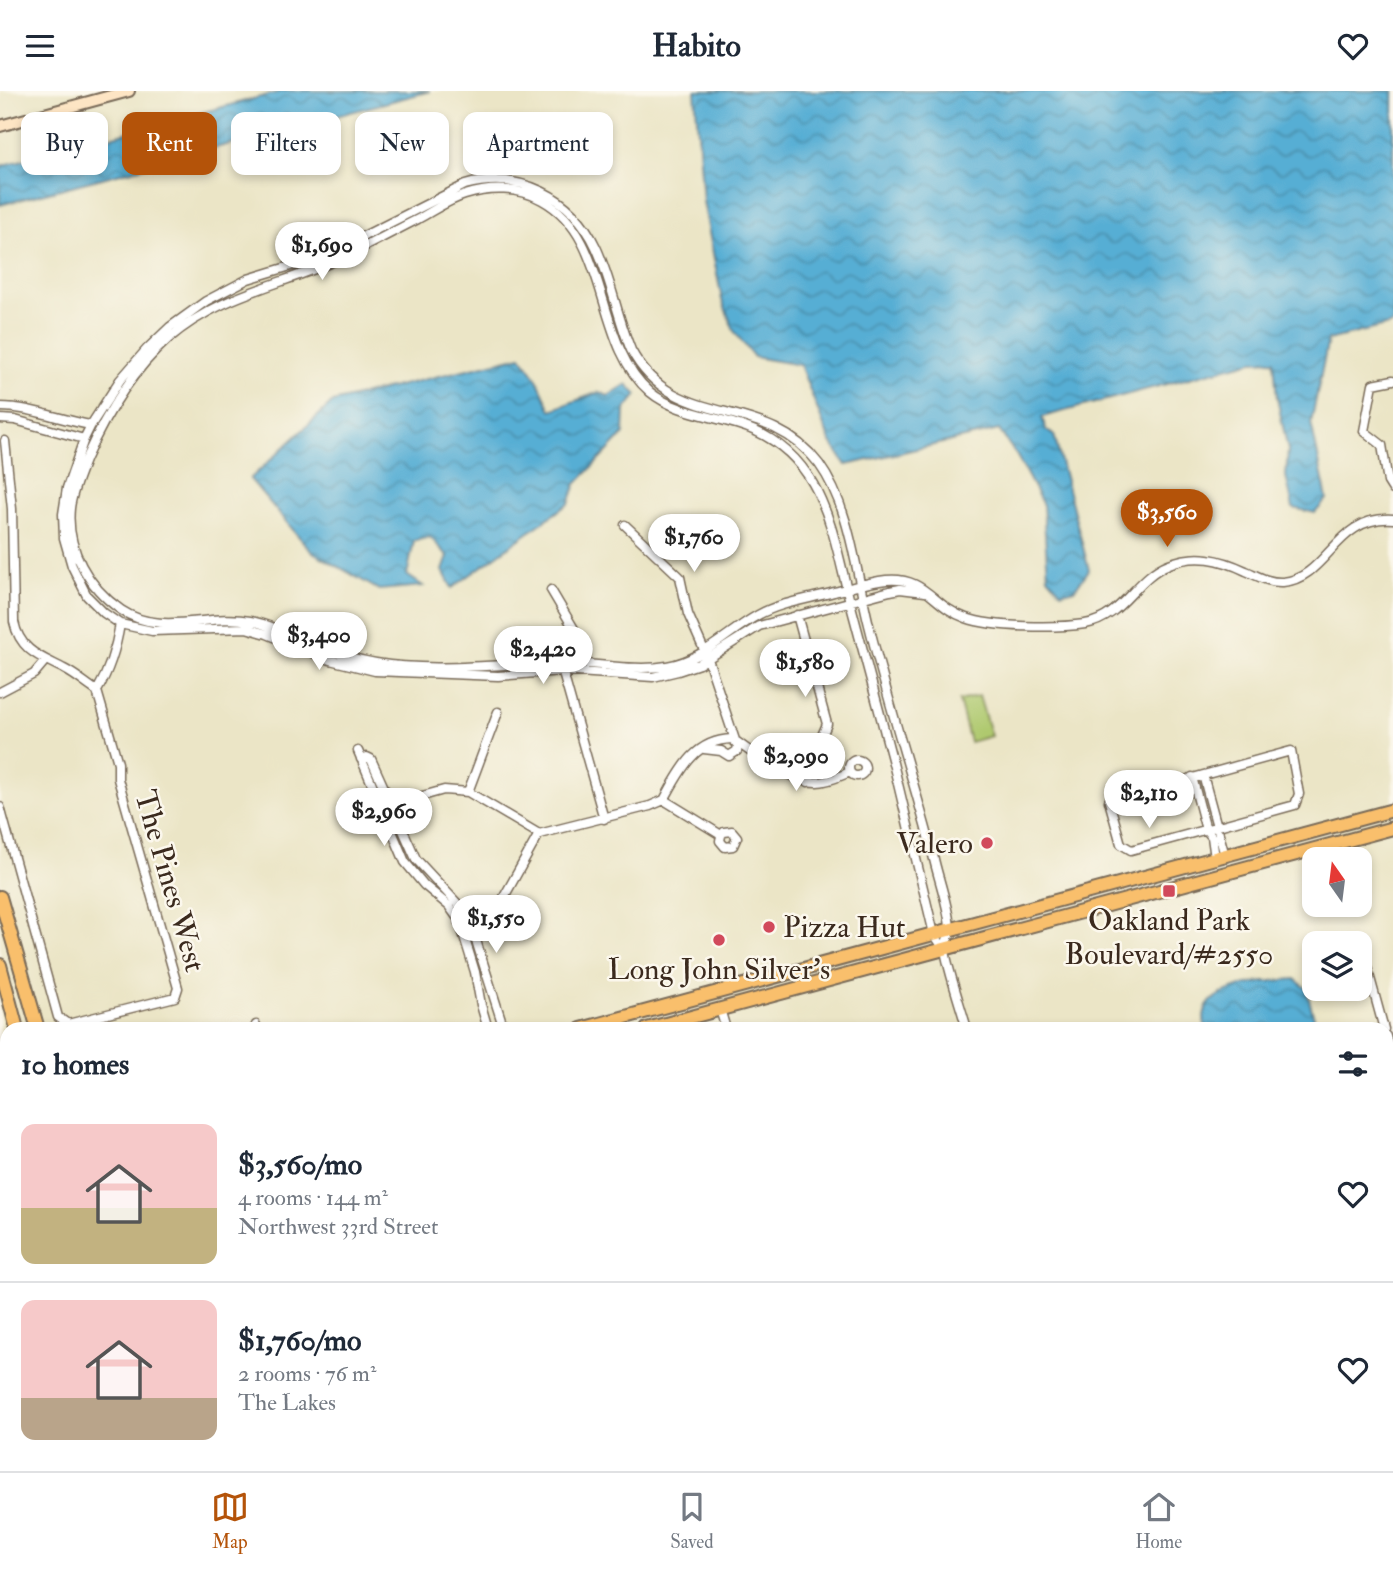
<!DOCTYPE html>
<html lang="en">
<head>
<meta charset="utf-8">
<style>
	body { margin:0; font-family:"IM FELL Double Pica",serif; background:#f2f2f3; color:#1f2937; height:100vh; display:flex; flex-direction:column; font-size:26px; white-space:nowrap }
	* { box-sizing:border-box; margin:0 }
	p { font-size:23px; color:#747a83 }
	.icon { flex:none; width:38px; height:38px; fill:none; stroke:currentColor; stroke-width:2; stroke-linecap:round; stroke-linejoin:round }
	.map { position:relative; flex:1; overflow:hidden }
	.drawer { position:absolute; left:0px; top:931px; width:1393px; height:450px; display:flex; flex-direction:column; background:#fff; border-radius:21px 21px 0 0; box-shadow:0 4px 10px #0003 }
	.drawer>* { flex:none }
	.banner { position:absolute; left:21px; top:21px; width:700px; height:63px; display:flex; gap:14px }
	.needle { width:46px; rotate:346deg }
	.buttons { position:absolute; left:1302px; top:756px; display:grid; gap:14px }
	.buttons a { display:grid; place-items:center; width:70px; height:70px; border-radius:14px; background:#fff; box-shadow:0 4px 10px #0003; font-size:35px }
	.price { position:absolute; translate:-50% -60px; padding:0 16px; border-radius:24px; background:#fff; color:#222; font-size:23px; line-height:46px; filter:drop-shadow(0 2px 4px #0008) }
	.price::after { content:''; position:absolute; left:50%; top:42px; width:21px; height:16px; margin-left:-10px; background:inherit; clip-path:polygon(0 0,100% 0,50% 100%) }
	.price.active { background:#b45309; color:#fff }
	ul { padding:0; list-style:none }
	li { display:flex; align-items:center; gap:21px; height:175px; padding:0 21px }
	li+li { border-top:2px solid #e0e1e3 }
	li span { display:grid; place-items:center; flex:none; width:196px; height:140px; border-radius:14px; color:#555 }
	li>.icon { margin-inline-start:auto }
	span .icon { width:84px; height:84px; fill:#fffc; stroke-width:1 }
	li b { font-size:30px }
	h2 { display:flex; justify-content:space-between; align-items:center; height:84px; padding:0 21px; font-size:30px }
	.pill { padding:0 24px; border-radius:14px; background:#fff; box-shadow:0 4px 10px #0003; font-size:24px; line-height:63px }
	.pill.active { background:#b45309; color:#fff }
	header { display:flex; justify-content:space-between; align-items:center; height:91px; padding:0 21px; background:#fff; font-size:32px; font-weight:700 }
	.tab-bar { display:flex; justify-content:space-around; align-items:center; height:98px; border-top:2px solid #e0e1e3; background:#fff; font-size:19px; color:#747a83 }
	.tab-bar a { display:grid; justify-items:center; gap:4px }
	.tab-bar .active { color:#b45309 }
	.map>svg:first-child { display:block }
	.park { fill:#afc96e; stroke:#757a46; stroke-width:2 }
	.water { fill:url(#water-waves); stroke:#496c79; stroke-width:2 }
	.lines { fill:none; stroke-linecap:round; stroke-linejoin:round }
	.street-casing { stroke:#796b59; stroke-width:11 }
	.secondary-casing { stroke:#796b59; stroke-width:14 }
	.primary-casing { stroke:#796b59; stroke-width:16 }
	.street { stroke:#fff; stroke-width:8 }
	.secondary { stroke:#fde5c4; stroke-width:10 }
	.primary { stroke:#f9bf6c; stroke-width:12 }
	.poi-dot { fill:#d1495b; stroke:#fbf7ec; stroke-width:2.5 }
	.labels { text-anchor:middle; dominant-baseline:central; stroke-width:5; stroke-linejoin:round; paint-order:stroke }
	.poi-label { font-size:30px; fill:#3b2a1e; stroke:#fbf7ec }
	.street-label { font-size:30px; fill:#3b2a1e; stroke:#fbf7ec }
</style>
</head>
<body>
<header><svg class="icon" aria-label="menu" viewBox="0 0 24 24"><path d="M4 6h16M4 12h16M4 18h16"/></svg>Habito<svg class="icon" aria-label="heart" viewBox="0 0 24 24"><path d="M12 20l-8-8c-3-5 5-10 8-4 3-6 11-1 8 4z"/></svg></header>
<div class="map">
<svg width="1393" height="1380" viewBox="0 0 1393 1380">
	<defs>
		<pattern id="water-waves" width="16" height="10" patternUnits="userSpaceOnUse" patternTransform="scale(1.75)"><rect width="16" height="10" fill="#57aed4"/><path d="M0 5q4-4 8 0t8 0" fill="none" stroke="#498eab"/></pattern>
	</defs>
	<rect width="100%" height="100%" fill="#fbf7ec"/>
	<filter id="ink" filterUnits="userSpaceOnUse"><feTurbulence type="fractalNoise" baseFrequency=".0143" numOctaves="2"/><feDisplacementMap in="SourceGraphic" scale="14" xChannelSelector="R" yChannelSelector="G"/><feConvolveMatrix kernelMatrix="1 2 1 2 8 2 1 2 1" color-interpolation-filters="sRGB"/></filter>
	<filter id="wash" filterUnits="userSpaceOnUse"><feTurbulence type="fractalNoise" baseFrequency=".00686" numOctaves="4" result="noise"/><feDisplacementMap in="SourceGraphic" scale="28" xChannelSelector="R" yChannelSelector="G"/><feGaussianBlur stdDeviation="1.57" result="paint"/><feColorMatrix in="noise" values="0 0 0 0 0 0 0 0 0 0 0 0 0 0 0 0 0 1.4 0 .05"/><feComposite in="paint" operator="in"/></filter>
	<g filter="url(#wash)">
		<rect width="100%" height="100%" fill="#ebe5c6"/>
		<path class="park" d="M979,605L991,645L970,651L959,610Z"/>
		<path class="water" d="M283,0H430L0,114V75Z
			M695,0H1393V233L1328,249L1311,332L1327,408L1315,422L1293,417L1286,385L1288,359L1277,307L1274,269L1253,270L1042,326L1046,339L1054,344L1089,479L1074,499L1061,501L1048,486L1043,414L1017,365L999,339L846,374L830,350L800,274L754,266L734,240L722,209L703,110Z
			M521,265L536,286L551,319L599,301L608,305L627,293L637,304L625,319L624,343L576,393L569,412L452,497L443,480L448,465L430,446L414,450L407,484L423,495L379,499L311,460L250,388L333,311Z
			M1295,888L1306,897L1317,938H1206C1191,894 1267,890 1295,888Z
			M1386,1210L1393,1238V1380H1327L1325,1374H1386Z
			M808,1374H1187L1189,1380H792Z"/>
	</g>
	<g filter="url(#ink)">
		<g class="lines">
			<defs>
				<path id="street" d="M1393,289L1373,293L1364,340L1382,354L1388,391L1393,399
					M0,316C31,316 61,329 91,334
					M0,328L15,329L84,348
					M5,350L12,418L14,531C20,560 41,566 64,578C76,584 86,593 97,600C110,578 116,558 120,533
					M625,434L680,486L688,523L708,568L735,649
					M551,499L580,548
					M925,501L900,498L890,500L759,535L699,573L678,580L653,586L562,580L498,585L375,580L330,569L267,543L246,537L152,540L120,533L104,522L87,505L72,475L64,447L63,423L67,397L84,348L91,334L120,289L147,258L170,236L206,210L248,188L320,166L336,159L465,94C519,79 572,105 596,156C611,188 617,225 631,259C674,341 765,301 819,373C851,417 856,483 869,534C888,611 913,687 933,764C938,787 948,813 950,836C951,843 946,849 945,856C944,867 963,923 967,938
					M797,524L827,633L818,654L808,691
					M561,575L604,728
					M0,601L34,583L45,570
					M737,651C756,665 794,692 817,691C829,691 840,685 850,681
					M704,658L721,660L729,665L737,660
					M358,660L405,771L424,794L449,815L459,829L475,881L481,914L488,938
					M1291,660L1299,703L1295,714L1131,759L1121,753L1109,710Z
					M361,668L367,666L371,668L416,768L468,824L504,938
					M849 677a8 8 0 1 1 16 0a8 8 0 1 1-16 0Z
					M1203,684L1225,765
					M1192,686L1206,739L1212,746L1215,767
					M468,701L498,621
					M408,709L444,699L468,701L539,743
					M664,709L721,744L720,750L725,756L733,755L737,746L732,740L724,741L721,744
					M664,709C680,680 694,649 732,648L738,654L737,660
					M0,716L58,926L68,933L175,906L178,897L118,688V672L97,600
					M504,806L539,743L650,715L664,709
					M944,858L934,843L893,672L850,511C831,436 823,358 736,333C708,324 674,321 650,301C593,252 612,147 542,109C519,96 490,96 465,104C448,109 433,120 418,128C394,140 371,153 347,164C285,195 224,200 168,248C133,279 105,325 86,367C80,382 72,400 70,417C66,458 88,496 121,519C161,546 207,522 250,530C268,533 284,541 300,548C324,558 350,568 376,572C435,582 501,572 561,572C595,571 632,581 667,575C703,569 727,541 758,524C781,511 810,508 834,501C851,497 868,491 886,489C926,485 933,516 966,527C993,537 1057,537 1085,533C1123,527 1135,486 1169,473C1196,462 1221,468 1246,480C1258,485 1269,492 1283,491C1328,487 1335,424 1393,428
					M1364,865L1384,938
					M720,918L726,938
					M256,934L258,938
					M1386,945L1393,970
					M65,1374L66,1380
					M374,1374L376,1380
					M1260,1374L1262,1380
					M20,1380L44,1374
					M192,1380L204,1376L203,1374
					M555,1380L575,1374"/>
				<path id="secondary" d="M0,35L129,0"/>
				<path id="primary" d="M0,806L38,938
					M0,874L17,938
					M581,938L1393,719
					M647,938L1393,737
					M0,1093L7,1091
					M0,1115L7,1113
					M128,1374L130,1380
					M146,1374L147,1380"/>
			</defs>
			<use href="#street" class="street-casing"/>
			<use href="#secondary" class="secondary-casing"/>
			<use href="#primary" class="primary-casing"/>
			<use href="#street" class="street"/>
			<use href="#secondary" class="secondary"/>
			<use href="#primary" class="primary"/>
		</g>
	</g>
	<g class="poi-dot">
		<circle cx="987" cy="752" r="7"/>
		<rect x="1162" y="793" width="14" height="14" rx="3.5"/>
		<circle cx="769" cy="836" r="7"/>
		<circle cx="719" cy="849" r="7"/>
	</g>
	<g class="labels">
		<g class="poi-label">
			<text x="973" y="752" text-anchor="end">Valero</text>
			<text x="1169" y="829">Oakland Park<tspan x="1169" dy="34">Boulevard/#2550</tspan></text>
			<text x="783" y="836" text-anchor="start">Pizza Hut</text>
			<text x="719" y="878">Long John Silver's</text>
		</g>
		<g class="street-label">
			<text transform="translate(170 790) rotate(74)">The Pines West</text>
		</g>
	</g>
</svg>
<div class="buttons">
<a><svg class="needle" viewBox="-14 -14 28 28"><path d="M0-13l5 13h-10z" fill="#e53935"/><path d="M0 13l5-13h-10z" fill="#747a83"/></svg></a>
<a><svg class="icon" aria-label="layers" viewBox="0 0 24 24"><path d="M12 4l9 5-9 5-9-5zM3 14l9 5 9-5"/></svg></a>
</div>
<b class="price" style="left:322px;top:191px">$1,690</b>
<b class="price active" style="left:1167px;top:458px">$3,560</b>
<b class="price" style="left:694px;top:483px">$1,760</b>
<b class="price" style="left:319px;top:581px">$3,400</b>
<b class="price" style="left:543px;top:595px">$2,420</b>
<b class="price" style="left:805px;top:608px">$1,580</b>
<b class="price" style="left:796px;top:702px">$2,090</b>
<b class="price" style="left:1149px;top:739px">$2,110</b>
<b class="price" style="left:384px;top:757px">$2,960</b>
<b class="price" style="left:496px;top:864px">$1,550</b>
<div class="banner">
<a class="pill">Buy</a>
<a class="pill active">Rent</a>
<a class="pill">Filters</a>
<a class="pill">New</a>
<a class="pill">Apartment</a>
</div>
<section class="drawer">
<h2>10 homes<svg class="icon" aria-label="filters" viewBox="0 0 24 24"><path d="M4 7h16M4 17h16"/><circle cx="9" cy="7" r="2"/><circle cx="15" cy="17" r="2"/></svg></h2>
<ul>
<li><span style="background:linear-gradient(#f6c9c9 60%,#c2b280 0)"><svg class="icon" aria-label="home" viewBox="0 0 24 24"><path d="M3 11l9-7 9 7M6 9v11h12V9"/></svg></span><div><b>$3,560/mo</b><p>4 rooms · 144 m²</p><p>Northwest 33rd Street</p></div><svg class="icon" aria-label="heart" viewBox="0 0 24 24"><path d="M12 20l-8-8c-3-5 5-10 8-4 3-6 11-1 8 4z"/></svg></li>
<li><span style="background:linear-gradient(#f6c9c9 70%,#b9a48a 0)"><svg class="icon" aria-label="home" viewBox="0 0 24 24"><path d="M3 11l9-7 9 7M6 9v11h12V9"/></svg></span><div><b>$1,760/mo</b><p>2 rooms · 76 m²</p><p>The Lakes</p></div><svg class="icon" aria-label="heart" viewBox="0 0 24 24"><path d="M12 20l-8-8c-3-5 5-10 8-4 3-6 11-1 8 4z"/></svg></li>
</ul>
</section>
</div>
<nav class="tab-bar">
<a class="active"><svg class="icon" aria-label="map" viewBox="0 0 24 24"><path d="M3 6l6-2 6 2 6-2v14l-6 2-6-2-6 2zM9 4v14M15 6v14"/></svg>Map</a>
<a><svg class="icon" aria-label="saved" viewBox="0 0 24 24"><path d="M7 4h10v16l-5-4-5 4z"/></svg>Saved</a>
<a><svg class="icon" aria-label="home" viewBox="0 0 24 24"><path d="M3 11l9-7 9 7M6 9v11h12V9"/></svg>Home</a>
</nav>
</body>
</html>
